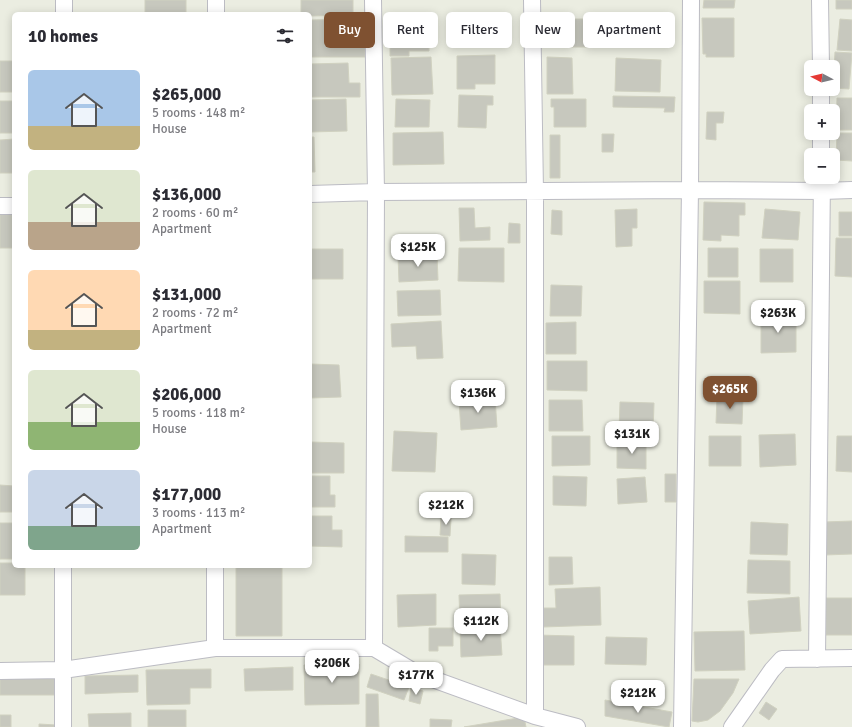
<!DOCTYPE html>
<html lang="en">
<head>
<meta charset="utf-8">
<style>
	body { margin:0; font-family:Signika,sans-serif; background:#f7f7f7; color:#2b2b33; height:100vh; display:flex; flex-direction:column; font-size:15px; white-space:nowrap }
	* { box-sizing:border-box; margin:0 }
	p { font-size:13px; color:#7c7c81 }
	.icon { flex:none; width:22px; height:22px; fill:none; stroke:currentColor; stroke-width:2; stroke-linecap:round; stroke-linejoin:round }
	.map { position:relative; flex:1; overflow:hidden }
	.sheet { position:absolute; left:12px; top:12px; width:300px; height:556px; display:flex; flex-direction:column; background:#fff; border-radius:6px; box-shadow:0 2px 10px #0003 }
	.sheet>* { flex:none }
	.banner { position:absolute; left:324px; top:12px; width:380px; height:36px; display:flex; gap:8px }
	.needle { width:26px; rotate:277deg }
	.controls { position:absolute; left:804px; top:60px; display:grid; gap:8px }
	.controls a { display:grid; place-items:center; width:36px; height:36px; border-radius:6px; background:#fff; box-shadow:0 2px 10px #0003; font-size:20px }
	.price { position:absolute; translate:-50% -34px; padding:0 9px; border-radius:8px; background:#fff; color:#222; font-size:13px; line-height:26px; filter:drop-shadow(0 1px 2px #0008) }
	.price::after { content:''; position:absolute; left:50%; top:24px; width:12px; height:9px; margin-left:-6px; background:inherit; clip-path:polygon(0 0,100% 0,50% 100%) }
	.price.selected { background:#7f5131; color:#fff }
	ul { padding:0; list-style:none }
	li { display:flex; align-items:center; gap:12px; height:100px; padding:0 16px }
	li span { display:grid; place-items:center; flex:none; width:112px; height:80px; border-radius:6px; color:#555 }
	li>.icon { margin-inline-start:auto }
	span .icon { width:48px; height:48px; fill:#fffc; stroke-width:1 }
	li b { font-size:17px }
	h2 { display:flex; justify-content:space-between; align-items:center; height:48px; padding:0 16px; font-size:17px }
	.pill { padding:0 14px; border-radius:6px; background:#fff; box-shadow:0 2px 10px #0003; font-size:14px; line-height:36px }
	.pill.selected { background:#7f5131; color:#fff }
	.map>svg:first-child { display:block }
	.building { fill:#c7c8be; stroke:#d0d1c0 }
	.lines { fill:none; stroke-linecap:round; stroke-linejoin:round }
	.street-casing { stroke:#bcbcc3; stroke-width:18 }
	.street { stroke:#fff; stroke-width:16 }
</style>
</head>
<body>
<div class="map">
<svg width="852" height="727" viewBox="0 0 852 727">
	<rect width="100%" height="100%" fill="#ebede1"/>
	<path class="building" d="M145,0H186V14H145Z
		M301,0H353V15L310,16V14H301Z
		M704,0H735L734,8H703Z
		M836,0H852V9H836Z
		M702,18H734V57H706V54H703Z
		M365,19V57H310V20Z
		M390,19L429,20V51H409V56H390Z
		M548,19H597V47H548Z
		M840,19L852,20V51L837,50Z
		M835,52L852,53L849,89L833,88Z
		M495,55V84H475V89H457V56Z
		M431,57L433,94L392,95L391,58Z
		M547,57L572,58L573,94H547Z
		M616,58L661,60L660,92L615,91Z
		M0,61H14V92H0Z
		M348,63L349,83H360V97H310V64Z
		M459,95L493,96V105H487L486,128L458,127Z
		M613,96L675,97L674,112H664L665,108L613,107Z
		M837,98H852V130H836Z
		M346,99L347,131L310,132V100Z
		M396,99L430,100L429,127H395Z
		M551,99H586V127H554V107H551Z
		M0,101H14V133H0Z
		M707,112H724L723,123H716V140L706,139Z
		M443,132L444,164L393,165V133Z
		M837,133H852V161L836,160Z
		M602,134H614L613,152H602Z
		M550,135H560V178H550Z
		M310,137H314L315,172H310Z
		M14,139V173H0V140Z
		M704,202L745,203V215H739V236L721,235V241L703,240Z
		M459,208H474L475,228L490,227V240L460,241Z
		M637,209V228H632V246L616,247L615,210Z
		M765,209L800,212L798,240L762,238Z
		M552,210L562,211V235L551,234Z
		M839,212H852V236H839Z
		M0,214H14V248H0Z
		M509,223L520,224V243H508Z
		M836,238H852V277L835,276Z
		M459,248H504V282L458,281Z
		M708,248H738V277H708Z
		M310,249H343V279H310Z
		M760,249H793V282H760Z
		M437,254L438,280L399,282L398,256Z
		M704,281H740V314L704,313Z
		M551,285L582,286L581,316H550Z
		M440,290L441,315L398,316L397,291Z
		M796,315V352L761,353V316Z
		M441,321L443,358L417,359L416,346L392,347L391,324Z
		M576,322V354H546V323Z
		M547,361H587V391L547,390Z
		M310,364L339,365L341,397L310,398Z
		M717,397L743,398L742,424L716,423Z
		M495,398L497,427L461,430L459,401Z
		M549,400H582L583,431H549Z
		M620,402L654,403L653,434L619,432Z
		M394,431L437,433L435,472L392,471Z
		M795,434L796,465L760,467L759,435Z
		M552,436H590V465L552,466Z
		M709,436H741V466H709Z
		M837,436H852V472L836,471Z
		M617,441H646V469L617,468Z
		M310,442L344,443V473H310Z
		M665,474H676V502H665Z
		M310,476H330V495H335V507H310Z
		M553,476L587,477L586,506L553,505Z
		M645,477L647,502L618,504L617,479Z
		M0,485L14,486V512H0Z
		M310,516H332V530H342V547L310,546Z
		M441,517L451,518L450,536L440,535Z
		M852,521V554L825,555L824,522Z
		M751,522L788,524L787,555L750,554Z
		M0,523H14V559H0Z
		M405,536L448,537V552H405Z
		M462,554L496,555L495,585L462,584Z
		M549,557H572L573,584L549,585Z
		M748,560L790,561V594L747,593Z
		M0,563H14V566H25V595H0Z
		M236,566H282V636H236Z
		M600,587L601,625L543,627L542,608H556L555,589Z
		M436,594V625L398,627L397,595Z
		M500,594L501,622L460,623L459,595Z
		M799,597L801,631L750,634L748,601Z
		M826,598H852V635H826Z
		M500,626L502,655L461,657L460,628Z
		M429,628H453V646H438V651H429Z
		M744,631L745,670L695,671L694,632Z
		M537,635L574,636V665H537Z
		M606,637L647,638L646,665L605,664Z
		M359,664V704L305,705L304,665Z
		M293,667V690L245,691L244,669Z
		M211,669V688H190V704L147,705L146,670Z
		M371,674L409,687L404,700L367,687Z
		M138,675V692L85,694V676Z
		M0,677H55V695H0Z
		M694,679H739L733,693L720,711L708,720L698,722L692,721Z
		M411,688L423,691L420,704L409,701Z
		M366,694H378L379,727H366Z
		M605,700L672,712L669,727L605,716Z
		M766,702L777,709L769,720L759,713Z
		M148,710H186V727H148Z
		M131,713V727H89L88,714Z
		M0,715H11V727H0Z
		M524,717L526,727H464Z
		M430,719L452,720L451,727H430Z
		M39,724L56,725V727H39Z"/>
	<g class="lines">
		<defs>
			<path id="street" d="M373,0L376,192L374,648
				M532,0L535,191V716
				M820,0L821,67
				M64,14V0
				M216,14V0
				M821,89V111
				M821,133V155
				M310,194L376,192L690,190L822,191L852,190
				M0,206H14
				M215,648V566
				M817,659L822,177
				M0,671L63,670L215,648H374L416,673L535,716L577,727
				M63,727V566
				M682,727L690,190L691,0
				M732,727L772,670L782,659L852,658"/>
		</defs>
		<use href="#street" class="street-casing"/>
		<use href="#street" class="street"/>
	</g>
</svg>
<div class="controls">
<a><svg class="needle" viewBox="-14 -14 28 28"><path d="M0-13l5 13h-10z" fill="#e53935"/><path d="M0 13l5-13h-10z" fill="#7c7c81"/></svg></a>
<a>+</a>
<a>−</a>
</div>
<b class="price" style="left:418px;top:268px">$125K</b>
<b class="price" style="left:778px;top:334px">$263K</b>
<b class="price selected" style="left:730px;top:410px">$265K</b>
<b class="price" style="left:478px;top:414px">$136K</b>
<b class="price" style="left:632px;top:455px">$131K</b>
<b class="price" style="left:446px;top:526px">$212K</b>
<b class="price" style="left:481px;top:642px">$112K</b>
<b class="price" style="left:332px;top:684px">$206K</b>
<b class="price" style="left:416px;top:696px">$177K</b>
<b class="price" style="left:638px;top:714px">$212K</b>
<div class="banner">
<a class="pill selected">Buy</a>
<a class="pill">Rent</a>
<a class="pill">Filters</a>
<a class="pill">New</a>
<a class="pill">Apartment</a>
</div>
<section class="sheet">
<h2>10 homes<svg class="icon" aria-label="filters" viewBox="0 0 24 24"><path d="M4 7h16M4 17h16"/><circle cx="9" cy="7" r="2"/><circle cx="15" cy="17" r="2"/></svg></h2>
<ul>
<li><span style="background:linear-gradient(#a9c7e8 70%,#c2b280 0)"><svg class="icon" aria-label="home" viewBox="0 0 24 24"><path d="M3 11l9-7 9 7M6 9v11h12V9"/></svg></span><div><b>$265,000</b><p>5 rooms · 148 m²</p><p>House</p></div></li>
<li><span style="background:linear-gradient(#dfe7d0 65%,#b9a48a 0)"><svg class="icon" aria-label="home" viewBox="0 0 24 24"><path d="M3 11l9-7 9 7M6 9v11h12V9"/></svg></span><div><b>$136,000</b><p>2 rooms · 60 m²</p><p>Apartment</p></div></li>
<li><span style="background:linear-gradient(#ffd9b3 75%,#c2b280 0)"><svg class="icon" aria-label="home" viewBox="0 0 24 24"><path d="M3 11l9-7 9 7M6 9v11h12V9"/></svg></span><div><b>$131,000</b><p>2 rooms · 72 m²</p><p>Apartment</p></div></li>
<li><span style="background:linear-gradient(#dfe7d0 65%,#8fb573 0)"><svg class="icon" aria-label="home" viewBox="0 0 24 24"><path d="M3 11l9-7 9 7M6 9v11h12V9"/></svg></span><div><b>$206,000</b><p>5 rooms · 118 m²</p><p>House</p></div></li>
<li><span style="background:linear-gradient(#c9d6e8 70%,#7fa58c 0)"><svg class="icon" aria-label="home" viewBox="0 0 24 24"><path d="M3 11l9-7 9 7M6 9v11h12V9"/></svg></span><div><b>$177,000</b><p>3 rooms · 113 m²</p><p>Apartment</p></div></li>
</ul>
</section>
</div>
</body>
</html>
